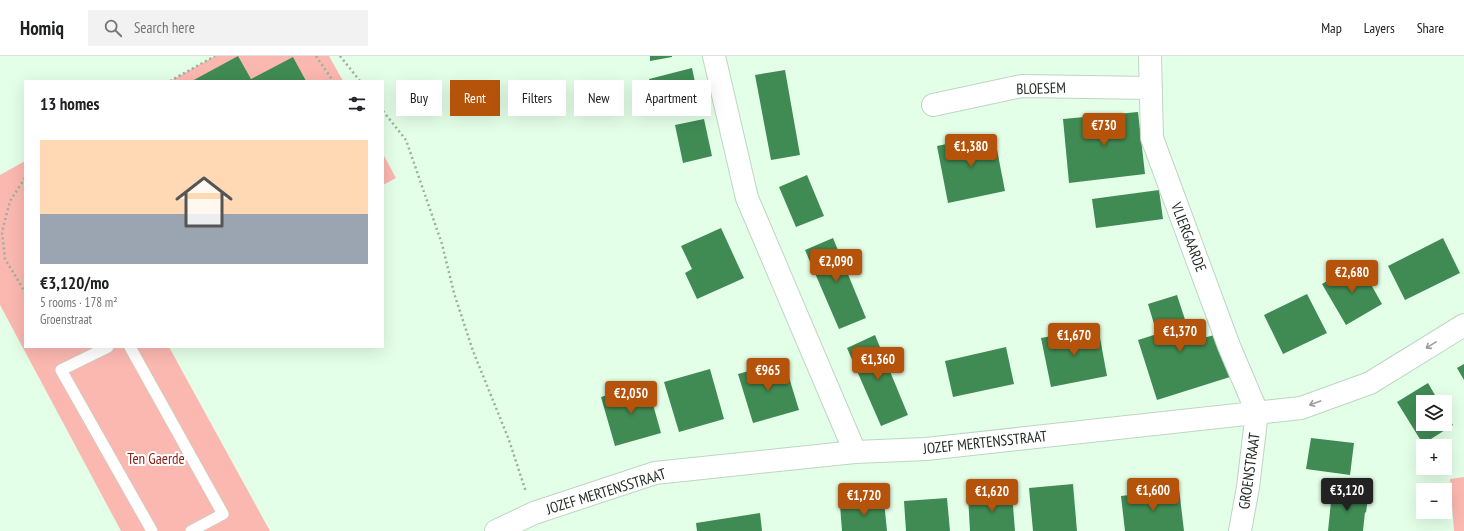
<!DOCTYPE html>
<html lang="en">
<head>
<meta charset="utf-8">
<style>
	body { margin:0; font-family:"PT Sans Narrow",sans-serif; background:#f2f2f2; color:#202124; height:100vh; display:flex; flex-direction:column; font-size:15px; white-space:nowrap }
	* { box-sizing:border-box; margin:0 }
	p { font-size:13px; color:#757577 }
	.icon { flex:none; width:22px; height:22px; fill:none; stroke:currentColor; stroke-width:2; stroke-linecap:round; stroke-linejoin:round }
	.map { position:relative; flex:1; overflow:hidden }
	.details { position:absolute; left:24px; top:24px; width:360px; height:268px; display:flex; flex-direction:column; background:#fff; border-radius:0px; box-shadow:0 4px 16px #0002 }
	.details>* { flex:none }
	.top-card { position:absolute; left:396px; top:24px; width:380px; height:36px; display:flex; gap:8px }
	.tools { position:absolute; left:1416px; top:339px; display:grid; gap:8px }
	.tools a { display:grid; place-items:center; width:36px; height:36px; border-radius:0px; background:#fff; box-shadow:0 4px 16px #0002; font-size:20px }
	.price { position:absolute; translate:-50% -34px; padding:0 9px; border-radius:4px; background:#b45309; color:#fff; font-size:13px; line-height:26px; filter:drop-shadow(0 1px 2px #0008) }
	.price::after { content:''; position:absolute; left:50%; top:24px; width:12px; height:9px; margin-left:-6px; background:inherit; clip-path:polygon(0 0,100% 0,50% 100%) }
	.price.selected { background:#222; color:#fff }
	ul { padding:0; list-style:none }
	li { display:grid; align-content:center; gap:8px; height:212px; padding:0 16px }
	li span { display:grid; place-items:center; height:124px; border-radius:0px; color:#555 }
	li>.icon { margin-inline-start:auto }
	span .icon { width:72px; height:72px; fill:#fffc; stroke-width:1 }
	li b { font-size:17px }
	h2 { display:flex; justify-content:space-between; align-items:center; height:48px; padding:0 16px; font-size:17px }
	.tag { padding:0 14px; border-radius:0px; background:#fff; box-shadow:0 4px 16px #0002; font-size:14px; line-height:36px }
	.tag.selected { background:#b45309; color:#fff }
	header { display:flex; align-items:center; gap:24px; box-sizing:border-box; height:56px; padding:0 20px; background:#fff; border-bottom:1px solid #e0e0e0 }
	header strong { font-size:19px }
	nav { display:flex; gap:22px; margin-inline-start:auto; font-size:14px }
	.search { width:280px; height:36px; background:#f2f2f2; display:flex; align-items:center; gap:10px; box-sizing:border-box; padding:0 14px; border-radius:0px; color:#757577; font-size:15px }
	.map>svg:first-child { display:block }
	.green { fill:#fbb8b0 }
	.building { fill:#408b54 }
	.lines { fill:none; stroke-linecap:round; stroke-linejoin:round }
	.lane-casing { stroke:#bdd6c1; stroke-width:12 }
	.street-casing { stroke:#bdd6c1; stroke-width:24 }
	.path { stroke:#9baf9e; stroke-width:2.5; stroke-dasharray:2 3; stroke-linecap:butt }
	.lane { stroke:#fff; stroke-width:11 }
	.street { stroke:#fff; stroke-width:22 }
	.oneway { stroke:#9a9e9b }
	.labels { text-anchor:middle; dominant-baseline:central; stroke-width:4; stroke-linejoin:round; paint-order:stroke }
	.street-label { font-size:15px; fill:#1e2820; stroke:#fff }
	.park-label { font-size:15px; fill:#8d221f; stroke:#fff }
</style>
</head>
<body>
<header>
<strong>Homiq</strong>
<div class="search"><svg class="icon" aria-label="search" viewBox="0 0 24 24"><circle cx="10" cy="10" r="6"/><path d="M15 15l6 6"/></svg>Search here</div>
<nav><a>Map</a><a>Layers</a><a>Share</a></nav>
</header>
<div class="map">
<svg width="1464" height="475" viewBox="0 0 1464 475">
	<rect width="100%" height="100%" fill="#e4ffe8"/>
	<path class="green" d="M215,0H329L343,25H170Z
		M383,98L396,122L383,129Z
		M25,105V291H169L270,475H121L0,249V119Z
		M1464,421V475H1454L1450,423Z"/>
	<path class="building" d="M238,0L251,23L293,1L306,25H192Z
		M650,0H672V1L650,5Z
		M692,12L699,45L657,53L649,23Z
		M785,14L800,99L771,104L755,19Z
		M1138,56L1145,118L1069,127L1063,63Z
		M704,63L712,100L683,107L675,69Z
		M994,78L1005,135L948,147L937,90Z
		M807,119L824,160L796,171L779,131Z
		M1159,134L1163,163L1096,172L1092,143Z
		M721,172L744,222L697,243L685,217L692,213L681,190Z
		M833,182L866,262L839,273L805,194Z
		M1443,182L1460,217L1405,244L1388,210Z
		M1359,207L1382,248L1346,269L1322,228Z
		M1307,238L1327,277L1283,298L1264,259Z
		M1177,239L1192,285L1218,278L1230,321L1157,344L1138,284L1157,278L1148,248Z
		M1098,271L1107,320L1051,331L1041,282Z
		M875,279L908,359L881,370L847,292Z
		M1006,291L1014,328L953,341L945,305Z
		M784,305L799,354L753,367L738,318Z
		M1464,308V324L1457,312Z
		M710,313L724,363L679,376L664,326Z
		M647,327L661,377L615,390L601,341Z
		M1428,327L1439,346H1423V368H1445V356L1453,369L1423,388L1397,346Z
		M1311,382L1354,387L1350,419L1306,413Z
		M1073,428L1077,475H1033L1029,432Z
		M1179,433L1184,475H1125L1121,440Z
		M1332,436L1366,440L1368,441L1366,457L1365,456L1363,475H1328Z
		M1012,437L1015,475H970L968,440Z
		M947,442L950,475H906L904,445Z
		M884,445L887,475H842L840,449Z
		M760,457L762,475H697L696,467Z"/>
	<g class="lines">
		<defs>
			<path id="lane" d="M108,291L61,314L152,475
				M130,291L223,458L191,475"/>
			<path id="street" d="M714,0L747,142L855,396
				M1150,0L1152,82L1229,290L1257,356L1248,431L1240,475
				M933,49L1022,30L1151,32
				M496,475L534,457L655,417L855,396L926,393L1301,352L1370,327L1464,269"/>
		</defs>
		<use href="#lane" class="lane-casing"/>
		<use href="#street" class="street-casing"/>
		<path class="path" d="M316,0L333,25
			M340,0L360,25
			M170,25L215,0
			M383,55L406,84L442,188L454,237L473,295L509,384L526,436
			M25,122L10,145L2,176L5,203L25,236"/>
		<use href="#lane" class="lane"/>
		<use href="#street" class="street"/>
	</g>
	<defs><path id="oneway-shaft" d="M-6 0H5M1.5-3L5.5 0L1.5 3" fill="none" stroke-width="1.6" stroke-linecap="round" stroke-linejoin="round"/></defs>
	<g class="oneway">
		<use href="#oneway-shaft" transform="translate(1431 289) rotate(148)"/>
		<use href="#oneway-shaft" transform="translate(1315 347) rotate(160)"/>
	</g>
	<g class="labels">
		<g class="street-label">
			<text transform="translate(1041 32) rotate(-2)">BLOESEM</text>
			<text transform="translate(1189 181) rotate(69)">VLIERGAARDE</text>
			<text transform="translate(985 386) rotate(-6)">JOZEF MERTENSSTRAAT</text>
			<text transform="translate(1249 415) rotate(-82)">GROENSTRAAT</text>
			<text transform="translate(606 435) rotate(-17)">JOZEF MERTENSSTRAAT</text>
		</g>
		<g class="park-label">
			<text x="156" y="402">Ten Gaerde</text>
		</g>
	</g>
</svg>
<div class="tools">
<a><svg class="icon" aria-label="layers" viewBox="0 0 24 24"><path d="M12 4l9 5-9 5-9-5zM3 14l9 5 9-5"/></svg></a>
<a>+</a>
<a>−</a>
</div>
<b class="price" style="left:1104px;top:91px">€730</b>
<b class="price" style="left:971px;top:112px">€1,380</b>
<b class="price" style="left:836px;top:227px">€2,090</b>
<b class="price" style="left:1352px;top:238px">€2,680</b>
<b class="price" style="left:1180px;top:297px">€1,370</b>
<b class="price" style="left:1074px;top:301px">€1,670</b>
<b class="price" style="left:878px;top:325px">€1,360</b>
<b class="price" style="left:768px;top:336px">€965</b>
<b class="price" style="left:631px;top:359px">€2,050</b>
<b class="price" style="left:1153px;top:456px">€1,600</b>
<b class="price selected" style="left:1347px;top:456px">€3,120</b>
<b class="price" style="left:992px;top:457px">€1,620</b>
<b class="price" style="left:864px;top:461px">€1,720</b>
<div class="top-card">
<a class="tag">Buy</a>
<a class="tag selected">Rent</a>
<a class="tag">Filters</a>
<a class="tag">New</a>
<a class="tag">Apartment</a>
</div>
<section class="details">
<h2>13 homes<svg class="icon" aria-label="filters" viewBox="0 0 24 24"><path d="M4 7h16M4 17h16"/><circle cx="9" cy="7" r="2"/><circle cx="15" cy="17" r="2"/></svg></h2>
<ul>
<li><span style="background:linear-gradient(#ffd9b3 60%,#9aa5b1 0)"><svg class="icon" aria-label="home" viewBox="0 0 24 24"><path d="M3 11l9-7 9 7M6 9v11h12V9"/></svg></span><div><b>€3,120/mo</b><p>5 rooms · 178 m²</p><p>Groenstraat</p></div></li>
</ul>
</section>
</div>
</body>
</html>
